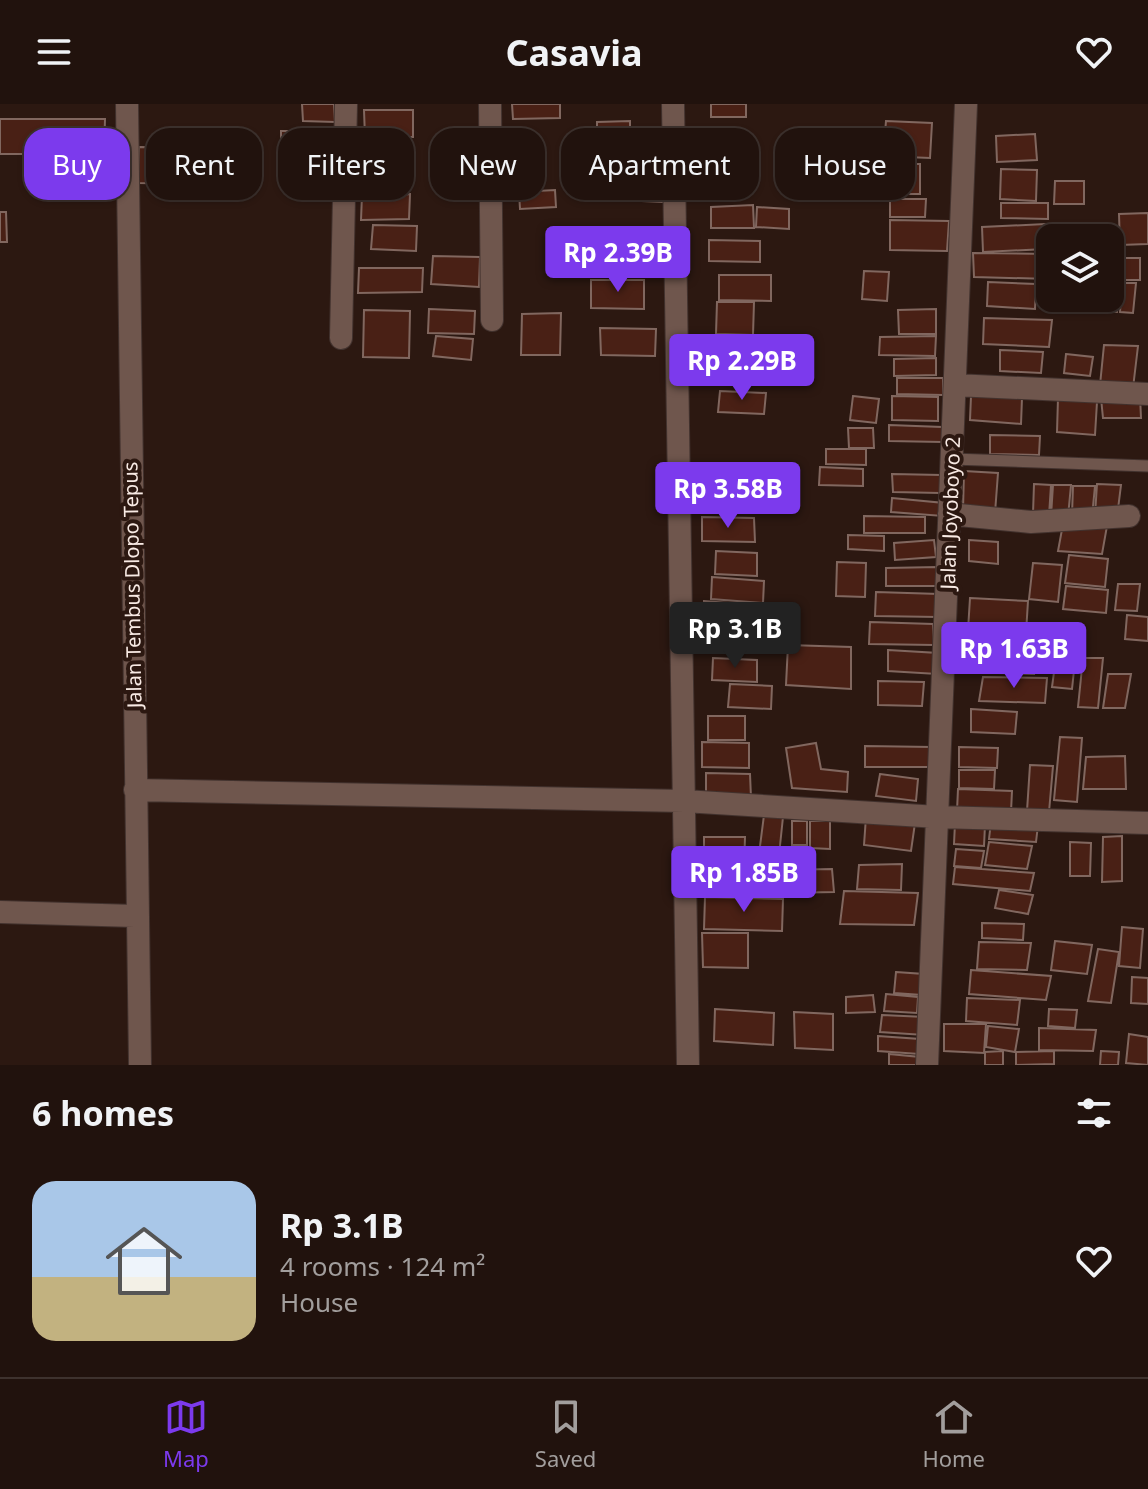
<!DOCTYPE html>
<html lang="en">
<head>
<meta charset="utf-8">
<style>
	body { margin:0; font-family:"Noto Sans",sans-serif; background:#2d201b; color:#f1f3f6; height:100vh; display:flex; flex-direction:column; font-size:30px; white-space:nowrap }
	* { box-sizing:border-box; margin:0 }
	p { font-size:26px; color:#a29e9d }
	.icon { flex:none; width:44px; height:44px; fill:none; stroke:currentColor; stroke-width:2; stroke-linecap:round; stroke-linejoin:round }
	.map { position:relative; height:961px; overflow:hidden }
	.sheet { display:flex; flex-direction:column; background:#21120d; flex:1 }
	.sheet>* { flex:none }
	.banner { position:absolute; left:24px; top:24px; width:1100px; height:72px; display:flex; gap:16px }
	.tools { position:absolute; left:1036px; top:120px; display:grid; gap:16px }
	.tools a { display:grid; place-items:center; width:88px; height:88px; border-radius:16px; background:#21120d; box-shadow:0 2px 6px #0004,0 0 0 2px #3e322e; font-size:40px }
	.price { position:absolute; translate:-50% -68px; padding:0 18px; border-radius:8px; background:#7c3aed; color:#fff; font-size:26px; line-height:52px; filter:drop-shadow(0 2px 4px #0008) }
	.price::after { content:''; position:absolute; left:50%; top:48px; width:24px; height:18px; margin-left:-12px; background:inherit; clip-path:polygon(0 0,100% 0,50% 100%) }
	.price.active { background:#222; color:#fff }
	ul { padding:0; list-style:none }
	li { display:flex; align-items:center; gap:24px; height:200px; padding:0 32px }
	li span { display:grid; place-items:center; flex:none; width:224px; height:160px; border-radius:24px; color:#555 }
	li>.icon { margin-inline-start:auto }
	span .icon { width:96px; height:96px; fill:#fffc; stroke-width:1 }
	li b { font-size:34px }
	h2 { display:flex; justify-content:space-between; align-items:center; height:96px; padding:0 32px; font-size:34px }
	.chip { padding:0 28px; border-radius:24px; background:#21120d; box-shadow:0 2px 6px #0004,0 0 0 2px #3e322e; font-size:28px; line-height:72px }
	.chip.active { background:#7c3aed; color:#fff }
	header { display:flex; justify-content:space-between; align-items:center; height:104px; padding:0 32px; background:#21120d; font-size:36px; font-weight:700 }
	.tabs { display:flex; justify-content:space-around; align-items:center; height:112px; border-top:2px solid #3e322e; background:#21120d; font-size:22px; color:#a29e9d }
	.tabs a { display:grid; justify-items:center; gap:4px }
	.tabs .active { color:#7c3aed }
	.map>svg:first-child { display:block }
	.building { fill:#492015; stroke:#81675f; stroke-width:2 }
	.lines { fill:none; stroke-linecap:round; stroke-linejoin:round }
	.lane-casing { stroke:#42322e; stroke-width:13 }
	.street-casing { stroke:#42322e; stroke-width:24 }
	.lane { stroke:#6f564d; stroke-width:11 }
	.street { stroke:#6f564d; stroke-width:22 }
	.labels { text-anchor:middle; dominant-baseline:central; stroke-width:8; stroke-linejoin:round; paint-order:stroke }
	.street-label { font-size:20px; fill:#f8eae4; stroke:#2c1811 }
</style>
</head>
<body>
<header><svg class="icon" aria-label="menu" viewBox="0 0 24 24"><path d="M4 6h16M4 12h16M4 18h16"/></svg>Casavia<svg class="icon" aria-label="heart" viewBox="0 0 24 24"><path d="M12 20l-8-8c-3-5 5-10 8-4 3-6 11-1 8 4z"/></svg></header>
<div class="map">
<svg width="1148" height="961" viewBox="0 0 1148 961">
	<rect width="100%" height="100%" fill="#2c1811"/>
	<path class="building" d="M302,0H334L335,18L303,17Z
		M512,0H560V14L513,15Z
		M711,0H746V13H711Z
		M364,6H413V33H365Z
		M0,15H105L104,50H0Z
		M630,17V36L597,37V18Z
		M886,17L932,19L930,54L883,52Z
		M281,27H340L339,40H281Z
		M1035,30L1037,56L997,58L996,32Z
		M280,41H342L340,61L279,59Z
		M139,43L196,44V80L138,79Z
		M589,43L644,45L642,68L587,65Z
		M706,44L753,45L752,86L707,85Z
		M857,60H920V90H857Z
		M1001,65L1037,66L1036,97L1000,95Z
		M597,72L665,75L663,98L597,95Z
		M1055,77H1084V100H1054Z
		M555,86L556,103L520,105L519,88Z
		M410,90L409,115L361,116L362,91Z
		M890,95H926L925,113H890Z
		M1001,99H1048V115L1001,114Z
		M753,101L754,124H711V103Z
		M757,103L789,105V125L756,123Z
		M0,108H6L7,138H0Z
		M1148,109V140L1120,141L1119,110Z
		M890,116L949,117L947,147L890,146Z
		M1045,120L1046,145L983,148L982,123Z
		M373,121L417,122L416,147L371,145Z
		M1113,129L1114,151H1110V134H1080V131Z
		M633,133H652V172H633Z
		M709,136L760,137V158L709,157Z
		M973,149L1050,150V175L974,173Z
		M433,152L480,153L479,183L431,180Z
		M1110,154H1140V176H1110Z
		M359,164H423L422,188L358,189Z
		M864,167L889,168L887,197L862,195Z
		M719,171H771V197L719,196Z
		M591,176H644V205L591,204Z
		M988,178L1036,180L1035,205L987,202Z
		M1122,179H1136L1133,209L1120,208Z
		M1110,180H1119L1117,208L1101,207L1102,194H1110Z
		M1058,194H1076L1075,207L1058,206Z
		M1080,194H1096L1095,208L1079,207Z
		M717,198H754L753,231L716,230Z
		M429,205L475,207L474,230L428,229Z
		M936,205V230H899L898,206Z
		M364,206L410,207L409,254L363,253Z
		M561,209L560,251H521L522,210Z
		M984,214L1052,216L1049,243L983,240Z
		M600,224L656,225L655,252L601,251Z
		M436,232L473,235L471,256L433,252Z
		M936,232L935,252L879,251L880,233Z
		M703,235H753L752,254H703Z
		M1104,241L1138,242L1133,284L1100,281Z
		M1000,246L1043,248L1041,269L1000,267Z
		M1066,250L1093,253L1090,272L1064,269Z
		M936,254V271L894,272V255Z
		M717,255L765,256L764,280L716,278Z
		M897,274H943V291L897,290Z
		M720,287L766,289L764,310L718,308Z
		M853,292L879,295L876,319L850,316Z
		M892,292L938,293V317L892,316Z
		M971,292L1022,294L1021,320L970,316Z
		M1140,292L1141,314H1103L1101,294Z
		M1058,294L1097,298L1095,331L1057,328Z
		M889,321L942,323V338L889,337Z
		M848,324H873L874,344H849Z
		M990,331L1040,332L1039,351L990,350Z
		M826,345H866V361L826,360Z
		M820,363L863,365V382L819,381Z
		M964,367L998,369L995,409L963,406Z
		M892,370L941,371L940,389L893,388Z
		M740,372H758V409H740Z
		M760,372H779L778,405L759,404Z
		M1034,380L1051,381L1049,412L1033,410Z
		M1097,380L1121,381L1117,413L1095,411Z
		M1053,381H1071L1068,413L1051,412Z
		M1073,382H1095L1092,413L1072,411Z
		M700,388L736,389L737,407H700Z
		M892,394L944,399L943,412L891,408Z
		M864,412L925,413V429H864Z
		M702,413L754,414L755,438L702,437Z
		M1063,420L1107,422L1102,450L1058,447Z
		M848,431L884,432V447L848,445Z
		M934,436L936,453L895,456L894,439Z
		M969,436L998,438V460L969,457Z
		M716,447L757,449V472L715,470Z
		M1069,451L1108,455L1105,483L1065,479Z
		M837,458L866,459L865,493L836,492Z
		M1033,459L1062,461L1058,498L1029,495Z
		M938,463L939,482H886V464Z
		M712,473L764,477L763,499L711,495Z
		M1118,480H1140L1137,507L1115,506Z
		M1066,482L1108,486L1106,509L1063,505Z
		M876,488L939,490L938,513L875,512Z
		M970,494L1028,497L1026,529L968,526Z
		M704,497L777,503L773,540L703,535Z
		M1127,511L1148,513V537L1125,535Z
		M870,518L933,520L934,541L869,540Z
		M788,541L851,543V585L786,581Z
		M999,545L1034,546V570L999,569Z
		M888,546L938,549L937,570L888,567Z
		M1057,546L1076,548L1072,585L1052,583Z
		M713,554L757,556V578L712,576Z
		M1083,554H1103L1098,604L1078,603Z
		M1108,570H1131L1125,604H1103Z
		M983,573L1047,574L1045,599L979,597Z
		M878,577L924,578L922,602L878,601Z
		M730,580L772,582L771,605L728,603Z
		M971,605L1017,608L1015,630L971,628Z
		M708,612H745V636H708Z
		M1060,633L1082,634L1077,698L1054,696Z
		M702,638L749,639V664L702,663Z
		M816,639L821,665L848,668L847,688L792,684L786,644Z
		M865,642L932,643V663H865Z
		M959,643L998,644L997,664L959,663Z
		M1125,652L1126,685H1083L1086,653Z
		M1030,661L1053,662L1049,708L1027,707Z
		M959,666H995L994,685L959,684Z
		M706,669L750,670L751,694L706,693Z
		M880,670L918,675L916,697L876,692Z
		M958,685L1012,687L1011,708L957,707Z
		M764,711L783,713L779,751L759,750Z
		M866,713L915,719L911,747L864,741Z
		M792,717H807V741H792Z
		M810,717H830V745L810,744Z
		M991,718L1038,721L1036,738L989,735Z
		M955,719L985,721L984,742L954,740Z
		M1122,732V777L1102,778L1103,733Z
		M704,733H745L744,765L704,764Z
		M989,738L1032,742L1027,765L985,761Z
		M1070,738L1091,739L1090,772H1070Z
		M956,745L984,747L981,764L954,762Z
		M902,760L901,786L857,785L859,761Z
		M955,763L1034,769L1030,787L953,780Z
		M832,765L834,788L782,789V766Z
		M703,766L755,768L754,788L702,785Z
		M999,786L1033,791L1028,810L995,804Z
		M844,787L918,789L914,821L840,820Z
		M705,793L783,795L782,827L704,825Z
		M982,819L1024,820L1023,836L982,834Z
		M1122,823L1143,825L1140,864L1119,862Z
		M702,829H748V864L703,863Z
		M1055,837L1092,841L1087,870L1051,866Z
		M979,838L1031,839L1027,866L977,865Z
		M1098,845L1119,848L1111,899L1088,897Z
		M971,866L1051,872L1046,896L969,890Z
		M896,868L924,870L922,891L894,889Z
		M1132,873L1148,874V900L1131,899Z
		M886,890L918,893L917,909L884,907Z
		M873,891L875,908L846,909V893Z
		M967,894L1020,896L1017,921L966,917Z
		M715,905L774,909L773,941L714,937Z
		M1049,905L1077,906L1075,924L1048,922Z
		M794,908L833,910V946L795,944Z
		M882,911L925,913L924,931L880,928Z
		M944,920H986L984,949L944,947Z
		M988,922L1019,925L1015,948L986,943Z
		M1039,924L1096,926L1093,947L1039,946Z
		M1129,930L1148,933V961L1126,959Z
		M878,932L920,935L919,950L878,947Z
		M1003,947V961H985V948Z
		M1054,947V960L1016,961V948Z
		M1101,947L1119,948L1118,961H1100Z
		M889,950L920,953L919,961H889Z"/>
	<g class="lines">
		<defs>
			<path id="lane" d="M952,355L1148,362
				M945,531L1031,535"/>
			<path id="street" d="M127,0L140,961
				M490,0L492,216
				M673,0L688,961
				M341,234L346,0
				M955,281L1148,290
				M949,410L1031,418L1129,412
				M135,686L684,697L938,713L1148,719
				M0,808L135,812
				M927,961L966,0"/>
		</defs>
		<use href="#lane" class="lane-casing"/>
		<use href="#street" class="street-casing"/>
		<use href="#lane" class="lane"/>
		<use href="#street" class="street"/>
	</g>
	<g class="labels">
		<g class="street-label">
			<text transform="translate(950 409) rotate(-88)">Jalan Joyoboyo 2</text>
			<text transform="translate(132 481) rotate(-91)">Jalan Tembus Dlopo Tepus</text>
		</g>
	</g>
</svg>
<div class="tools">
<a><svg class="icon" aria-label="layers" viewBox="0 0 24 24"><path d="M12 4l9 5-9 5-9-5zM3 14l9 5 9-5"/></svg></a>
</div>
<b class="price" style="left:618px;top:190px">Rp 2.39B</b>
<b class="price" style="left:742px;top:298px">Rp 2.29B</b>
<b class="price" style="left:728px;top:426px">Rp 3.58B</b>
<b class="price active" style="left:735px;top:566px">Rp 3.1B</b>
<b class="price" style="left:1014px;top:586px">Rp 1.63B</b>
<b class="price" style="left:744px;top:810px">Rp 1.85B</b>
<div class="banner">
<a class="chip active">Buy</a>
<a class="chip">Rent</a>
<a class="chip">Filters</a>
<a class="chip">New</a>
<a class="chip">Apartment</a>
<a class="chip">House</a>
</div>
</div>
<section class="sheet">
<h2>6 homes<svg class="icon" aria-label="filters" viewBox="0 0 24 24"><path d="M4 7h16M4 17h16"/><circle cx="9" cy="7" r="2"/><circle cx="15" cy="17" r="2"/></svg></h2>
<ul>
<li><span style="background:linear-gradient(#a9c7e8 60%,#c2b280 0)"><svg class="icon" aria-label="home" viewBox="0 0 24 24"><path d="M3 11l9-7 9 7M6 9v11h12V9"/></svg></span><div><b>Rp 3.1B</b><p>4 rooms · 124 m²</p><p>House</p></div><svg class="icon" aria-label="heart" viewBox="0 0 24 24"><path d="M12 20l-8-8c-3-5 5-10 8-4 3-6 11-1 8 4z"/></svg></li>
</ul>
</section>
<nav class="tabs">
<a class="active"><svg class="icon" aria-label="map" viewBox="0 0 24 24"><path d="M3 6l6-2 6 2 6-2v14l-6 2-6-2-6 2zM9 4v14M15 6v14"/></svg>Map</a>
<a><svg class="icon" aria-label="saved" viewBox="0 0 24 24"><path d="M7 4h10v16l-5-4-5 4z"/></svg>Saved</a>
<a><svg class="icon" aria-label="home" viewBox="0 0 24 24"><path d="M3 11l9-7 9 7M6 9v11h12V9"/></svg>Home</a>
</nav>
</body>
</html>
